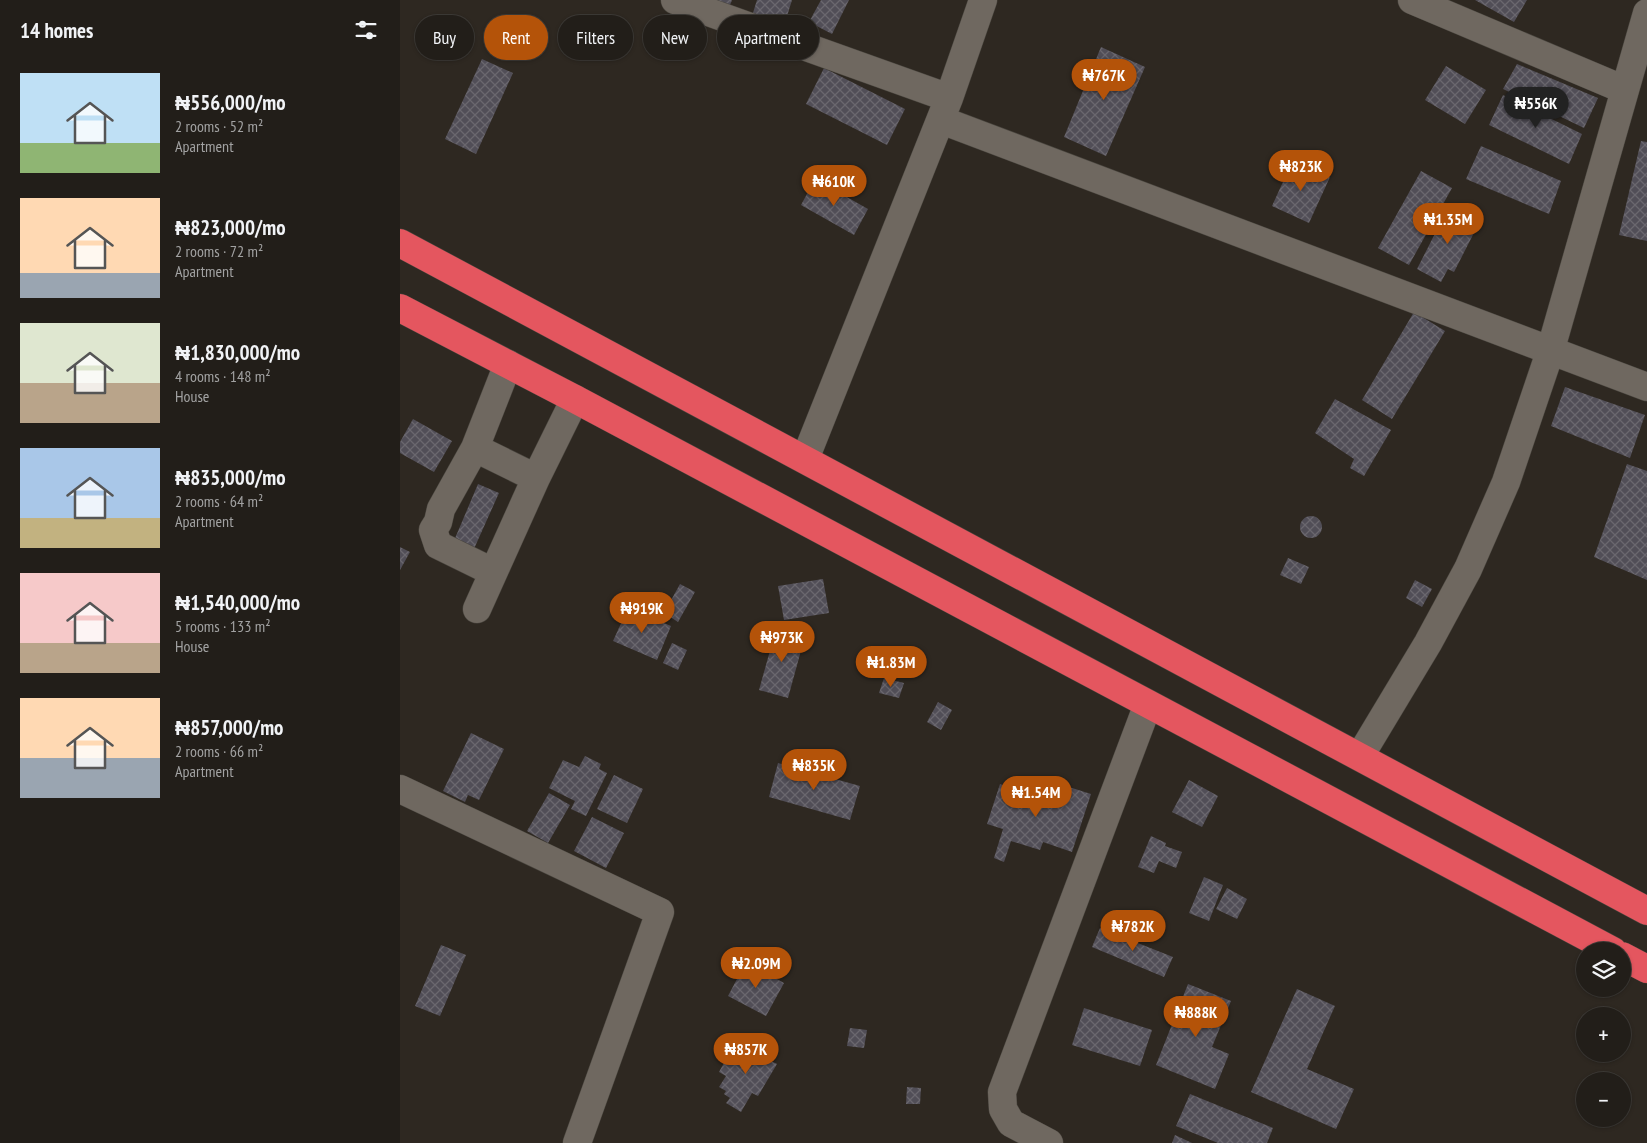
<!DOCTYPE html>
<html lang="en">
<head>
<meta charset="utf-8">
<style>
	body { margin:0; font-family:"PT Sans Narrow",sans-serif; background:#2e2b26; color:#f1f3f6; height:100vh; display:flex; flex-direction:column; font-size:19px; white-space:nowrap }
	* { box-sizing:border-box; margin:0 }
	p { font-size:16px; color:#a2a2a2 }
	.icon { flex:none; width:28px; height:28px; fill:none; stroke:currentColor; stroke-width:2; stroke-linecap:round; stroke-linejoin:round }
	.map { position:relative; flex:1; overflow:hidden }
	.sheet { display:flex; flex-direction:column; background:#221e19; width:400px }
	.sheet>* { flex:none }
	.hud { position:absolute; left:15px; top:15px; width:475px; height:45px; display:flex; gap:10px }
	.tools { position:absolute; left:1176px; top:942px; display:grid; gap:10px }
	.tools a { display:grid; place-items:center; width:55px; height:55px; border-radius:50%; background:#221e19; box-shadow:0 1px 4px #0004,0 0 0 1px #3f3c38; font-size:25px }
	.price { position:absolute; translate:-50% -42px; padding:0 11px; border-radius:18px; background:#b45309; color:#fff; font-size:16px; line-height:32px; filter:drop-shadow(0 1px 2px #0008) }
	.price::after { content:''; position:absolute; left:50%; top:30px; width:15px; height:11px; margin-left:-8px; background:inherit; clip-path:polygon(0 0,100% 0,50% 100%) }
	.price.current { background:#222; color:#fff }
	ul { padding:0; list-style:none }
	li { display:flex; align-items:center; gap:15px; height:125px; padding:0 20px }
	li span { display:grid; place-items:center; flex:none; width:140px; height:100px; border-radius:0px; color:#555 }
	li>.icon { margin-inline-start:auto }
	span .icon { width:60px; height:60px; fill:#fffc; stroke-width:1 }
	li b { font-size:21px }
	h2 { display:flex; justify-content:space-between; align-items:center; height:60px; padding:0 20px; font-size:21px }
	.tag { padding:0 18px; border-radius:22px; background:#221e19; box-shadow:0 1px 4px #0004,0 0 0 1px #3f3c38; font-size:18px; line-height:45px }
	.tag.current { background:#b45309; color:#fff }
	main { display:flex; flex:1; min-height:0 }
	.map>svg:first-child { display:block }
	.building { fill:url(#building-cross-hatch) }
	.lines { fill:none; stroke-linecap:round; stroke-linejoin:round }
	.minor-casing { stroke:#4a463f; stroke-width:29 }
	.highway-casing { stroke:#4a463f; stroke-width:29 }
	.minor { stroke:#6f6860; stroke-width:28 }
	.highway { stroke:#e4565f; stroke-width:28 }
</style>
</head>
<body>
<main>
<section class="sheet">
<h2>14 homes<svg class="icon" aria-label="filters" viewBox="0 0 24 24"><path d="M4 7h16M4 17h16"/><circle cx="9" cy="7" r="2"/><circle cx="15" cy="17" r="2"/></svg></h2>
<ul>
<li><span style="background:linear-gradient(#bfe0f5 70%,#8fb573 0)"><svg class="icon" aria-label="home" viewBox="0 0 24 24"><path d="M3 11l9-7 9 7M6 9v11h12V9"/></svg></span><div><b>₦556,000/mo</b><p>2 rooms · 52 m²</p><p>Apartment</p></div></li>
<li><span style="background:linear-gradient(#ffd9b3 75%,#9aa5b1 0)"><svg class="icon" aria-label="home" viewBox="0 0 24 24"><path d="M3 11l9-7 9 7M6 9v11h12V9"/></svg></span><div><b>₦823,000/mo</b><p>2 rooms · 72 m²</p><p>Apartment</p></div></li>
<li><span style="background:linear-gradient(#dfe7d0 60%,#b9a48a 0)"><svg class="icon" aria-label="home" viewBox="0 0 24 24"><path d="M3 11l9-7 9 7M6 9v11h12V9"/></svg></span><div><b>₦1,830,000/mo</b><p>4 rooms · 148 m²</p><p>House</p></div></li>
<li><span style="background:linear-gradient(#a9c7e8 70%,#c2b280 0)"><svg class="icon" aria-label="home" viewBox="0 0 24 24"><path d="M3 11l9-7 9 7M6 9v11h12V9"/></svg></span><div><b>₦835,000/mo</b><p>2 rooms · 64 m²</p><p>Apartment</p></div></li>
<li><span style="background:linear-gradient(#f6c9c9 70%,#b9a48a 0)"><svg class="icon" aria-label="home" viewBox="0 0 24 24"><path d="M3 11l9-7 9 7M6 9v11h12V9"/></svg></span><div><b>₦1,540,000/mo</b><p>5 rooms · 133 m²</p><p>House</p></div></li>
<li><span style="background:linear-gradient(#ffd9b3 60%,#9aa5b1 0)"><svg class="icon" aria-label="home" viewBox="0 0 24 24"><path d="M3 11l9-7 9 7M6 9v11h12V9"/></svg></span><div><b>₦857,000/mo</b><p>2 rooms · 66 m²</p><p>Apartment</p></div></li>
</ul>
</section>
<div class="map">
<svg width="1247" height="1143" viewBox="0 0 1247 1143">
	<defs>
		<pattern id="building-cross-hatch" width="8" height="8" patternUnits="userSpaceOnUse" patternTransform="scale(1.25)"><rect width="8" height="8" fill="#514e57"/><path d="M0 0l8 8M0 8l8-8" fill="none" stroke="#6a676e"/></pattern>
	</defs>
	<rect width="100%" height="100%" fill="#2e2821"/>
	<path class="building" d="M305,0H332L328,10Z
		M357,0H392L384,26L352,16Z
		M421,0H449L432,34L409,22Z
		M1075,0H1127L1114,22Z
		M701,47L745,67L706,156L664,137Z
		M82,59L113,73L76,154L45,139Z
		M1117,64L1198,98L1184,128L1103,89Z
		M1046,66L1086,90L1065,124L1025,100Z
		M424,68L505,109L487,145L406,104Z
		M1103,95L1182,134L1169,164L1089,125Z
		M1241,141L1247,142V241L1219,235Z
		M1081,146L1161,181L1149,214L1066,179Z
		M893,160L930,177L909,223L872,206Z
		M1021,171L1052,188L1009,265L978,248Z
		M415,179L468,209L454,235L401,205Z
		M1048,208L1079,223L1054,272L1048,269L1041,282L1017,269Z
		M1014,312L1045,331L992,419L962,400Z
		M1165,387L1245,415L1230,458L1151,426Z
		M935,399L991,430L964,476L950,468L954,459L915,433Z
		M13,419L52,441L34,472L0,453V442Z
		M1227,464L1247,471V580L1194,557Z
		M78,484L99,493L73,551L53,543Z
		M900 527a11 11 0 1 1 22 0a11 11 0 1 1-22 0Z
		M0,547L10,552L0,570Z
		M888,558L909,567L901,584L880,575Z
		M423,579L429,613L384,620L378,586Z
		M1015,580L1032,589L1022,607L1006,598Z
		M280,584L295,592L278,622L264,613Z
		M228,608L271,626L257,660L213,641Z
		M376,629L405,636L388,698L359,690Z
		M272,643L287,650L278,670L263,663Z
		M484,678L504,683L499,698L479,693Z
		M538,702L552,710L541,730L527,722Z
		M71,733L104,749L79,800L68,795L65,802L43,791Z
		M185,756L201,764L199,769L207,773L186,816L171,809L175,801L149,788L163,760L179,767Z
		M378,763L460,786L450,820L369,797Z
		M214,775L243,789L227,823L197,809Z
		M616,776L633,781L629,794L663,805L669,787L691,794L672,852L643,842L640,850L611,841L604,862L594,858L603,829L587,824L600,784L612,788Z
		M789,780L818,796L802,827L772,812Z
		M149,793L170,805L148,843L127,831Z
		M192,817L224,833L206,868L174,851Z
		M751,836L766,843L765,846L782,852L776,868L759,861L754,873L738,867Z
		M804,877L823,885L809,921L789,913Z
		M827,888L847,899L837,919L816,909Z
		M700,928L773,957L764,977L692,947Z
		M41,945L66,955L40,1016L15,1006Z
		M346,962L384,983L366,1016L328,996Z
		M788,984L831,1001L812,1047L829,1054L815,1089L756,1065Z
		M897,989L935,1006L907,1069L954,1089L936,1129L851,1092Z
		M684,1008L752,1030L740,1066L672,1045Z
		M450,1028L467,1030L464,1048L447,1046Z
		M346,1041L371,1056L369,1060L377,1064L358,1096L352,1093L341,1112L326,1103L330,1098L324,1094L326,1091L319,1087L326,1076L319,1072L331,1050L338,1054Z
		M507,1087L521,1088L520,1104H506Z
		M790,1094L873,1128L867,1143H818L776,1126Z
		M775,1135L792,1143H772Z"/>
	<g class="lines">
		<defs>
			<path id="minor" d="M275,0L549,98
				M1012,0L1225,90
				M541,120L1247,387
				M75,448L136,478
				M405,459L549,98L583,0
				M93,572L38,545L33,530L38,522L41,509L75,448L108,364
				M77,609L136,478L175,399
				M960,756L1028,643L1068,569L1106,482L1150,352L1247,13
				M0,789L260,912L177,1143
				M649,1143L611,1123L603,1109L602,1092L748,704"/>
			<path id="highway" d="M0,243L1247,911
				M0,308L175,399L1213,951
				M1222,956L1247,969"/>
		</defs>
		<use href="#minor" class="minor-casing"/>
		<use href="#highway" class="highway-casing"/>
		<use href="#minor" class="minor"/>
		<use href="#highway" class="highway"/>
	</g>
</svg>
<div class="tools">
<a><svg class="icon" aria-label="layers" viewBox="0 0 24 24"><path d="M12 4l9 5-9 5-9-5zM3 14l9 5 9-5"/></svg></a>
<a>+</a>
<a>−</a>
</div>
<b class="price" style="left:704px;top:101px">₦767K</b>
<b class="price current" style="left:1136px;top:129px">₦556K</b>
<b class="price" style="left:901px;top:192px">₦823K</b>
<b class="price" style="left:434px;top:207px">₦610K</b>
<b class="price" style="left:1048px;top:245px">₦1.35M</b>
<b class="price" style="left:242px;top:634px">₦919K</b>
<b class="price" style="left:382px;top:663px">₦973K</b>
<b class="price" style="left:491px;top:688px">₦1.83M</b>
<b class="price" style="left:414px;top:791px">₦835K</b>
<b class="price" style="left:636px;top:818px">₦1.54M</b>
<b class="price" style="left:733px;top:952px">₦782K</b>
<b class="price" style="left:356px;top:989px">₦2.09M</b>
<b class="price" style="left:796px;top:1038px">₦888K</b>
<b class="price" style="left:346px;top:1075px">₦857K</b>
<div class="hud">
<a class="tag">Buy</a>
<a class="tag current">Rent</a>
<a class="tag">Filters</a>
<a class="tag">New</a>
<a class="tag">Apartment</a>
</div>
</div>
</main>
</body>
</html>
